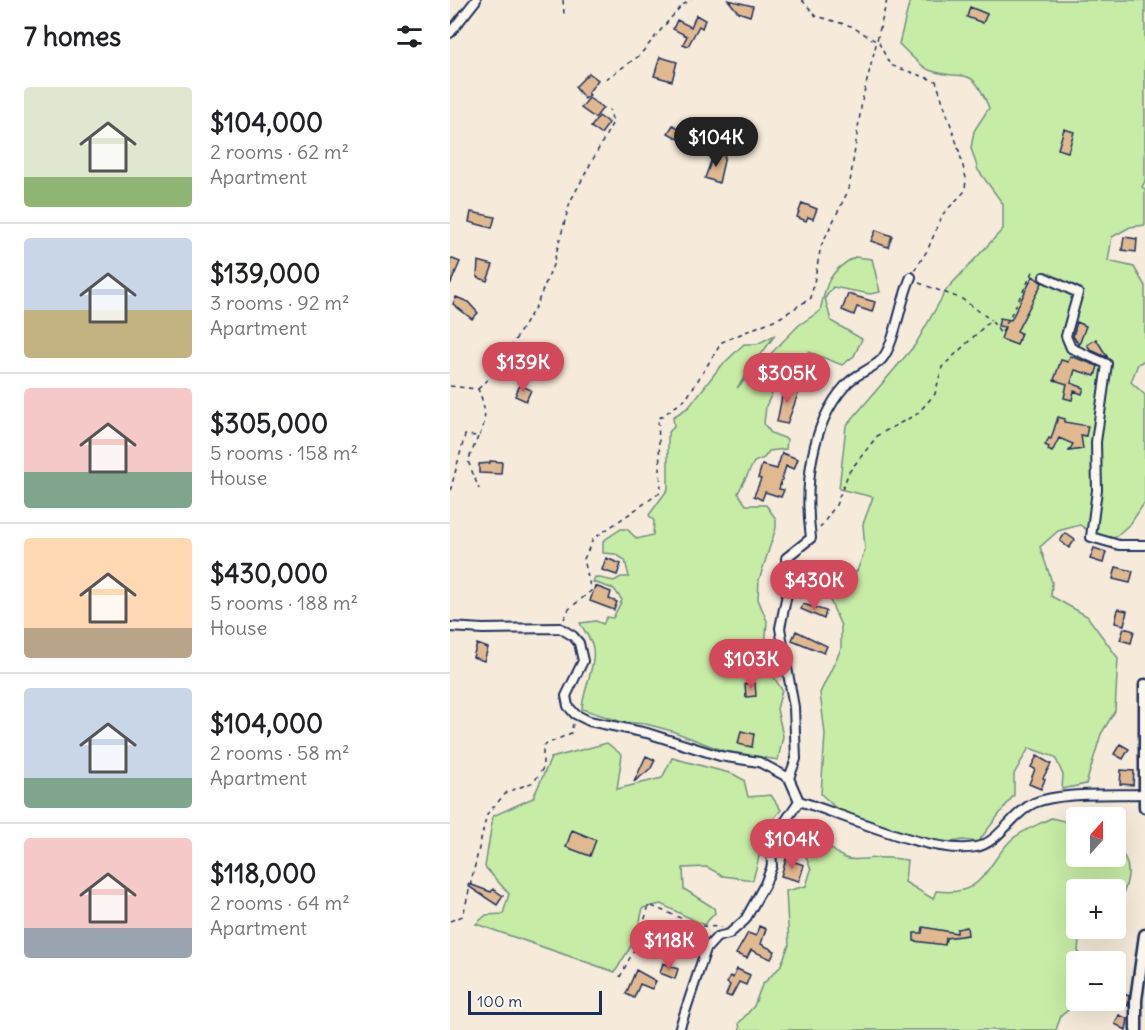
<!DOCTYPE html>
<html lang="en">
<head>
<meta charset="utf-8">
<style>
	body { margin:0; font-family:Delius,sans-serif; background:#f6f6f6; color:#202124; height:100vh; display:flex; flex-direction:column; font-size:22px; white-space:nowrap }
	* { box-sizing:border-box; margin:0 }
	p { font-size:20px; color:#757577 }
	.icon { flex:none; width:33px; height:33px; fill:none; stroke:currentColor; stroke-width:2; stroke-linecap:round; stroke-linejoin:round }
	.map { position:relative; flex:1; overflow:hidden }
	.side { display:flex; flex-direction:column; background:#fff; width:450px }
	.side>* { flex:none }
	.needle { width:39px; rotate:21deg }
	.fabs { position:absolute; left:616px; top:807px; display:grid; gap:12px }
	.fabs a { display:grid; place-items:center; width:60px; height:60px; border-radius:6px; background:#fff; box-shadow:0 6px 24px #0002; font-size:30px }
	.scale { position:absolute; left:18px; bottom:15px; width:134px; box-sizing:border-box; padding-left:6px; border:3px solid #1b2f5e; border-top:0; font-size:16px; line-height:21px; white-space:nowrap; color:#1b2f5e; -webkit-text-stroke:4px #fbf7ec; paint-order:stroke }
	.price { position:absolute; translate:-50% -51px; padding:0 14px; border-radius:21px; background:#d1495b; color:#fff; font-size:20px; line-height:39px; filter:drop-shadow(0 2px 3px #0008) }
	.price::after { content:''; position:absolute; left:50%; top:36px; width:18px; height:14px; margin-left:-9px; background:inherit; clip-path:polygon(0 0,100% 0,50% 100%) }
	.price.on { background:#222; color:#fff }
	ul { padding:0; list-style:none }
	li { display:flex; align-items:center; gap:18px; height:150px; padding:0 24px }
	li+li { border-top:2px solid #e0e0e0 }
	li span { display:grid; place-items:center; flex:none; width:168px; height:120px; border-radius:6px; color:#555 }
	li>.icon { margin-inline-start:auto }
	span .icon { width:72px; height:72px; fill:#fffc; stroke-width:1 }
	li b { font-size:26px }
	h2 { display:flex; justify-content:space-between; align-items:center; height:72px; padding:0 24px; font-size:26px }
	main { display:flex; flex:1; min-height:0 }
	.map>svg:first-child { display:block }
	.green { fill:#c7eca6; stroke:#718e82; stroke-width:1.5 }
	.building { fill:#e1b991; stroke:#1b2f5e; stroke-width:1.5 }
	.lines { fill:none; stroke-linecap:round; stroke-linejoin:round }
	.street-casing { stroke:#1b2f5e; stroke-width:12 }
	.secondary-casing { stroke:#1b2f5e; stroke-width:15 }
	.path { stroke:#1b2f5e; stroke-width:1.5; stroke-dasharray:4.5 4.5; stroke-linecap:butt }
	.street { stroke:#fbf7ec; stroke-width:8 }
	.secondary { stroke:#fbf7ec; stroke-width:10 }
</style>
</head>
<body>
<main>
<section class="side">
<h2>7 homes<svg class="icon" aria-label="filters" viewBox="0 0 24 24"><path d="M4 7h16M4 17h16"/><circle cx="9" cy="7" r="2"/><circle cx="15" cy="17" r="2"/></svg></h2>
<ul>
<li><span style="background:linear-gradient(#dfe7d0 75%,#8fb573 0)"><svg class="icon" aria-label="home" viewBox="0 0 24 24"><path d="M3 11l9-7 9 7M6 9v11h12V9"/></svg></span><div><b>$104,000</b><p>2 rooms · 62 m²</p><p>Apartment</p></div></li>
<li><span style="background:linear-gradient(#c9d6e8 60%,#c2b280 0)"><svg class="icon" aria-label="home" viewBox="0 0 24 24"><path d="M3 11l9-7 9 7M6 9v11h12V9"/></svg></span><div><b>$139,000</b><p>3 rooms · 92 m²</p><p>Apartment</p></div></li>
<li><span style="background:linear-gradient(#f6c9c9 70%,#7fa58c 0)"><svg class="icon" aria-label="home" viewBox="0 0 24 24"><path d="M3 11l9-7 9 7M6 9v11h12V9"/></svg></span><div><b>$305,000</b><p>5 rooms · 158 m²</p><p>House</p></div></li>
<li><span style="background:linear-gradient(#ffd9b3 75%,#b9a48a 0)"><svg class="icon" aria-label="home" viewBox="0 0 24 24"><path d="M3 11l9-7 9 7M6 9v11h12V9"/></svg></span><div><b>$430,000</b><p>5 rooms · 188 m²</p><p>House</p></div></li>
<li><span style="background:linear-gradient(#c9d6e8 75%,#7fa58c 0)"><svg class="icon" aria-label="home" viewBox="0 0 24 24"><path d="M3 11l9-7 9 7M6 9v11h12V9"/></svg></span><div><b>$104,000</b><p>2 rooms · 58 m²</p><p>Apartment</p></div></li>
<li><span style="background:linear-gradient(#f6c9c9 75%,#9aa5b1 0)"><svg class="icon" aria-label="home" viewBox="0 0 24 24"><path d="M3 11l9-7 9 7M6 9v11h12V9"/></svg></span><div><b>$118,000</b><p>2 rooms · 64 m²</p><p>Apartment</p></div></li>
</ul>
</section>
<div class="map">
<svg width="695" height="1030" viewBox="0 0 695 1030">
	<rect width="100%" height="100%" fill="#f6ebda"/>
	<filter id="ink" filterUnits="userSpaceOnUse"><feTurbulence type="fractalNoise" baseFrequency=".0167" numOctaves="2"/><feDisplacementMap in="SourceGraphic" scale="12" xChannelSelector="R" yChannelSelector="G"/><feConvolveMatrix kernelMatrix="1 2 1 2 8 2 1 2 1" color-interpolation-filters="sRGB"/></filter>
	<g filter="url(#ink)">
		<path class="green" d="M460,0H695V181L692,187L695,189V225L680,227L662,237L658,261L684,267L695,286V360L688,364L681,382L695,395V502L681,523L662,540L649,538L630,525L608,531L590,547L602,582L601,596L637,616L668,658L665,711L651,734L636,784L612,789L613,775L605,757L579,748L564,774V795L528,842L513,840L489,844L392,814L371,794L375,734L370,693L391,649V626L376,591L407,571L415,550L413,524L423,497L389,489L396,426L465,345L497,289L553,229V204L528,170L521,148L524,131L539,108C521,63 517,82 482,71C471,68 458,52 449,44Z
			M405,257L422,259L430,292L420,294L383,287L375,298L381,321L412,339L404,356L392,365L359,352L354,363L372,379L364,392L346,384L327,383L316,406L314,424L321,433L337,439L336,449L319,451L314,458L304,462L288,493L296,505H316L326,519V528L309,580L308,599L317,621L315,650L319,669L332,690L327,709L333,736L328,760L274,751L222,731L196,724L172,722L132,709C133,689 148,662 142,644C139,637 134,630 130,623L146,621L153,624L157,617L163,618L172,600L164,589L143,582L145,577L164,581L171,577H179L175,560L165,554L153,553V541L171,529H177L187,539L203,535L204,521L199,515L218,489V433L224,427L223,417L239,407L269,368L294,344H307L325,335L287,388L349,325L370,311C376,283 379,271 405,257Z
			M157,743L172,755L167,789L212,778L222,758L283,774L294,780L298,797L321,795L331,810L308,837L309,857L303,880L273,876L257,867L233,868L234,889L264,908L265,913L254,925L211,904L193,908L186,938L165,972L26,924L36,915L53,914L59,894L35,867L43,816L83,798L101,758Z
			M601,818L627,824V856H666V846C686,865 677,884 669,906H666V890H627V928L630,929L628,951L634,961L627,962V1000L629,1001L611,1016L606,1030H290L289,1023L304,1006L312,985L330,967L339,945L336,891L356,886L361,870L350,841H373C397,864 397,860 428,858C437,857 448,859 457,860L455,882L483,899L486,891C533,897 533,870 560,841C570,831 588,825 601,818Z"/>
		<path class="building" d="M278,0L303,6L300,16L288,12Z
			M520,7L537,14L533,23L517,17Z
			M246,15L255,20L252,28L249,26L238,46L233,44L237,36L223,29L227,20L241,27Z
			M210,57L227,62L222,81L204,76Z
			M139,73L148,80L138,93L140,95L135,99L125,87Z
			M139,98L153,108L145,118L131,108Z
			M149,116L159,123L151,134L141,127Z
			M223,125L235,132L231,140L218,133Z
			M614,129L624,132L618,152L608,149Z
			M264,153L275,156L269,183L255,178Z
			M352,203L367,209L363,219L358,217L356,221L347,217Z
			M21,212L45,217L42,228L19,222Z
			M426,230L442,236L438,247L421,241Z
			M674,237L687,239L686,252L672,250Z
			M0,258L10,262L0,285Z
			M28,261L43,265L37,281L27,277Z
			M583,276L592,283L567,331L571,333L567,345L551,339L555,327L548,326L550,318L561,320Z
			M398,294L425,302L422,312L407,307L404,315L392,310Z
			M6,297L18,302L28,313L22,319L3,304Z
			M627,322L636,326L629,345L623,336Z
			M646,339L658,358L641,350L637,345Z
			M620,356L648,366L645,376L625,370L621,383L634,388L632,394L624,391L622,400L614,398L617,384L604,380L611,360L618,362Z
			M70,385L81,390L76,401L65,396Z
			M334,386L350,389L337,424L327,422Z
			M608,417L615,419L614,422L638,426L636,436L631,435L633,449L619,451L623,444L609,438L602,452L598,450L599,447L595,445L599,438L601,439Z
			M332,453L348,459L344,469L336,466L329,489L334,490L331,497L315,492L312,500L304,496L311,479L308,478L312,465L327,469Z
			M40,461L52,462L51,474L29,473V464L40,463Z
			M615,533L625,540L619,548L610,541Z
			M644,548L656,552L653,563L640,559Z
			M156,558L171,564L167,575L152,570Z
			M666,567L683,571L680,583L663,579Z
			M145,586L161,592L159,599L167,602L164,610L140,601Z
			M353,604L376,611L374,619L351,609Z
			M668,609L677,611L674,625L665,623Z
			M674,628L684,631L681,643L670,640Z
			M346,631L377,646L374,653L342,640Z
			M27,644L38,648L34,661L23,657Z
			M305,683L306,696L296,697L295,684Z
			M291,731L304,734L302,747L288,744Z
			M670,744L679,749L673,759L664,754Z
			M196,756L205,760L201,768L184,782Z
			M587,756L601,764L593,778L595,779L591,789L579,784L585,769L581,767Z
			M671,770L684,771L683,785L670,784Z
			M122,830L146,840L140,856L116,847Z
			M336,859L354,865L349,881L331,876Z
			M19,884L41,892L43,889L53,896L47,905L18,886Z
			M309,926L316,929L311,944L325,951L321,959L301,950L297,958L286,954L298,933L306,936Z
			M473,927L507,933V929L517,927L518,935L496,938L495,945L464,941V933H472Z
			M213,963L228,969L225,979L210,973Z
			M287,969L300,975L296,985L289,982L281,997L276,995L280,985L277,983L280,976L283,978Z
			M186,970L206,981L202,989L190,984L184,998L176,994Z
			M668,991L679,996L678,1006L665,1001Z
			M669,1015L678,1019L676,1030L665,1024Z"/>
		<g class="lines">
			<defs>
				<path id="street" d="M0,33L26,0
					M594,277L628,293L616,336L621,348L657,364L646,442L647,490L641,537L669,545H695
					M0,627L33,629L110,628L123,636L129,643L133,661L116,696L118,706L125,714L139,721L197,733L270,756L309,762L339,778L349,801C393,814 483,856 526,847C549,843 562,813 584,803C609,792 663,795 693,794
					M339,778L346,759L344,707L330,628L337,594L336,558L361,538C354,488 360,425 395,386C404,374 422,370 432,359C445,344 451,298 461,277
					M229,1030L256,949L267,937L279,934L295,920L315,884L322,866L321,846L324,838L349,801"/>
				<path id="secondary" d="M695,685V807
					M686,1030V1000L695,935"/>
			</defs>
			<use href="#street" class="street-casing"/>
			<use href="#secondary" class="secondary-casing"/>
			<path class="path" d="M113,0L114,14
				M352,0L366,16L401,26L429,43L440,65L486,81L508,147L516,178L515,191L493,214L477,251L464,271
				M156,79L189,56L231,6L241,0
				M469,283L512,299L541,320
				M0,386L28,389C35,405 38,421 29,436L15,435L0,492
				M28,389L57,362L62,345L87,304L103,265L120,202L163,122L159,109
				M28,437L18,461L29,489
				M370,528L386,505L399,472L428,435L467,414L485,394L492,367L541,320L551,334L583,272L585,273
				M114,619L119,609L141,591L134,559L143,539L211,492L208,419L236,399L272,342L331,317L361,298L371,246L399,189L412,101L437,0
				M0,921L13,916L37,814L57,792L84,782L93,768V746L121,733L123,724
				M170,977L188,942L199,905L250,926L271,927"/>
			<use href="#street" class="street"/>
			<use href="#secondary" class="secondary"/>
		</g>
	</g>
</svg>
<div class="fabs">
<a><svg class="needle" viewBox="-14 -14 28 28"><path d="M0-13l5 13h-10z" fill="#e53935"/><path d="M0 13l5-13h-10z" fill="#757577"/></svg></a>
<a>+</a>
<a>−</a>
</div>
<div class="scale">100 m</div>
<b class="price on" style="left:266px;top:168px">$104K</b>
<b class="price" style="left:73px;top:393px">$139K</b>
<b class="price" style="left:337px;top:404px">$305K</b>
<b class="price" style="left:364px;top:611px">$430K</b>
<b class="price" style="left:301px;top:690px">$103K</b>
<b class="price" style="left:342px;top:870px">$104K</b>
<b class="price" style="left:219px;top:971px">$118K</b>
</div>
</main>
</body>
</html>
